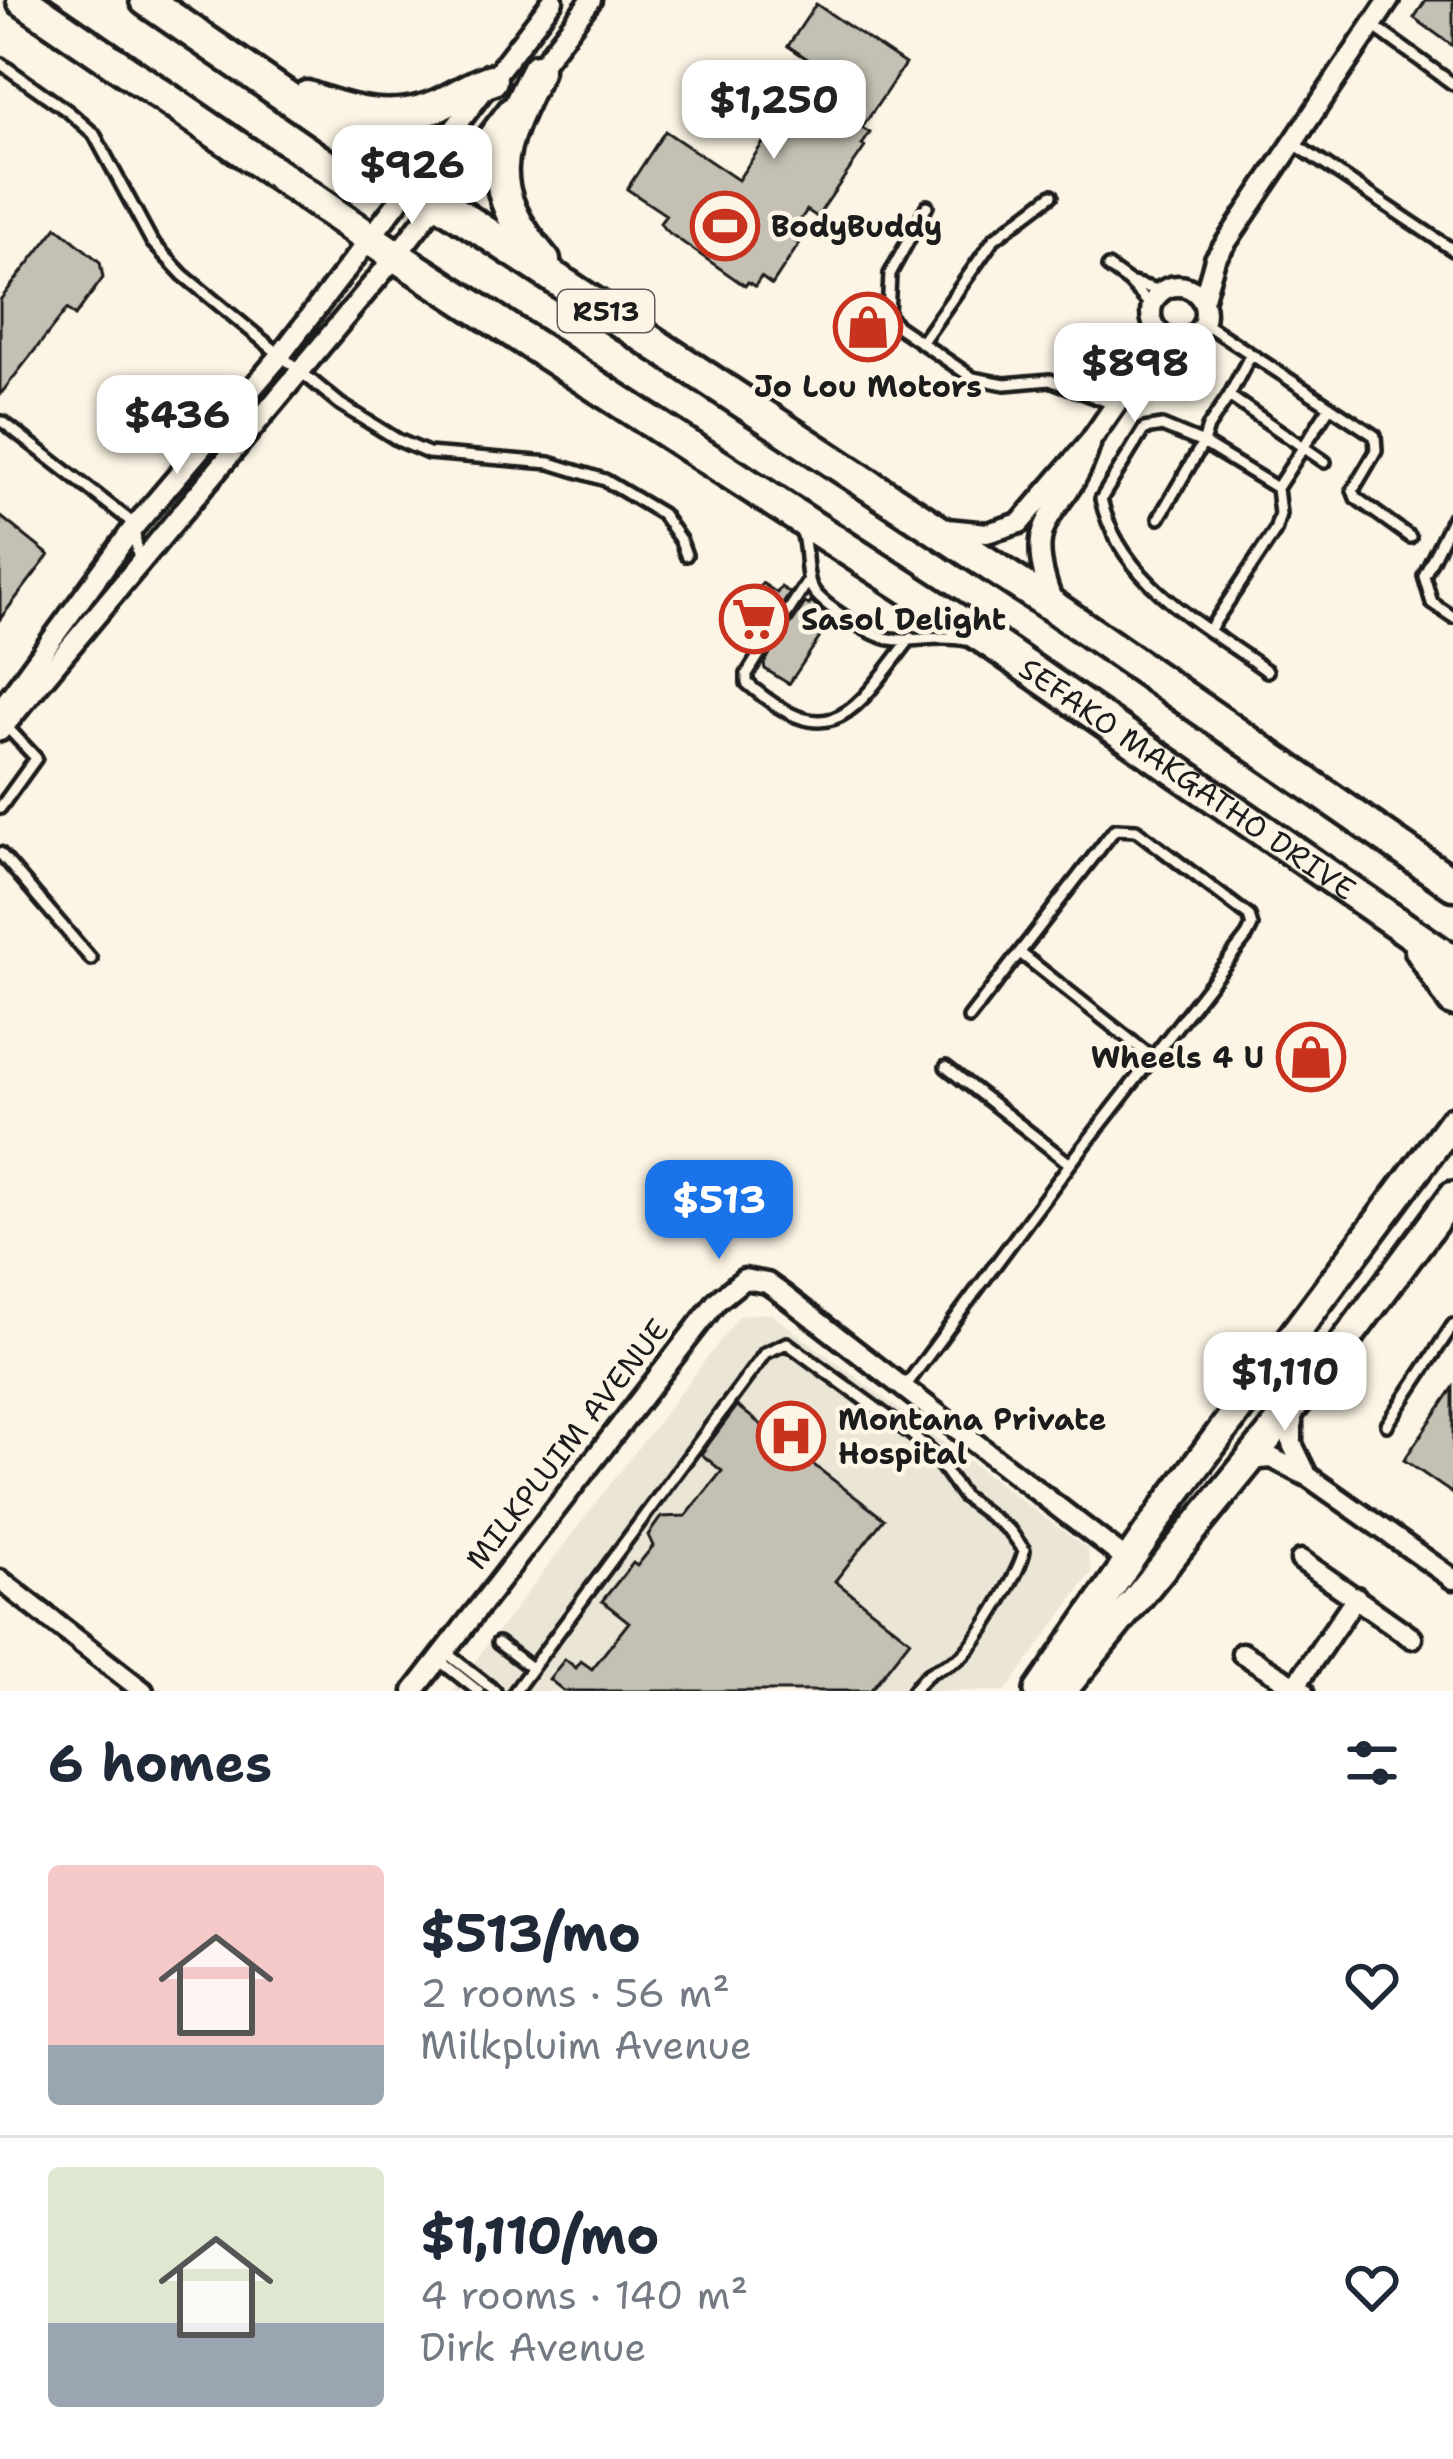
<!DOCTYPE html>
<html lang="en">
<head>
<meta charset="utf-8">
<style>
	body { margin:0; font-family:"Shantell Sans",sans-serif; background:#f6f6f7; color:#1f2937; height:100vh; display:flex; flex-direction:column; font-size:45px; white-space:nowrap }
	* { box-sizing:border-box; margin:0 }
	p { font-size:39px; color:#747a83 }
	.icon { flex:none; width:66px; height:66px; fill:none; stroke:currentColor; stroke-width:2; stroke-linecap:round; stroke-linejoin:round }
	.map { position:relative; height:1691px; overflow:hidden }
	.panel { display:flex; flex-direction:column; background:#fff; flex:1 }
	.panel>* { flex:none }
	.price { position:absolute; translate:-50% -102px; padding:0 27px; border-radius:24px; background:#fff; color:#222; font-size:39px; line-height:78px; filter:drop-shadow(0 3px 6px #0008) }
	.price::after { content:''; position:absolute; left:50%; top:72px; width:36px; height:27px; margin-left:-18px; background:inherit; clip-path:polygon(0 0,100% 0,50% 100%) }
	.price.active { background:#1a73e8; color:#fff }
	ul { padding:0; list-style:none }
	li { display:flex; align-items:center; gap:36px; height:300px; padding:0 48px }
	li+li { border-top:3px solid #e0e1e3 }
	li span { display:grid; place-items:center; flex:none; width:336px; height:240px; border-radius:12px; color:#555 }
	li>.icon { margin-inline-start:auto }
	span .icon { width:144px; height:144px; fill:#fffc; stroke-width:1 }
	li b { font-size:51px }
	h2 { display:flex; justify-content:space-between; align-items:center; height:144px; padding:0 48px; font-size:51px }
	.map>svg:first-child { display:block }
	.built { fill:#ebe5d6 }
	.building { fill:#c4c0b3; stroke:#1c1c1c; stroke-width:3 }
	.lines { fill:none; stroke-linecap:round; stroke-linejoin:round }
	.lane-casing { stroke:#1c1c1c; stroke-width:18 }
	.street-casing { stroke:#1c1c1c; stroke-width:27 }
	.secondary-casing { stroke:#1c1c1c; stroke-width:36 }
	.primary-casing { stroke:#1c1c1c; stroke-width:39 }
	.lane { stroke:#fcf5e5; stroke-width:9 }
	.street { stroke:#fcf5e5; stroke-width:18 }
	.secondary { stroke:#fcf5e5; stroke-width:27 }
	.primary { stroke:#fcf5e5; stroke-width:30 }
	.labels { text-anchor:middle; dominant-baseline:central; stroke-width:9; stroke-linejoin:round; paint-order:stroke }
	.shield { fill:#fcf5e5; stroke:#5f5d58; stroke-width:3 }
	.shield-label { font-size:27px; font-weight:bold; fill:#1c1c1c }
	.poi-label { font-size:30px; font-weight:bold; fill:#1c1c1c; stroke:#fcf5e5; text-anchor:start }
	.street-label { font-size:30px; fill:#1c1c1c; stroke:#fcf5e5 }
</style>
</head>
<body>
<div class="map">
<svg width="1453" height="1691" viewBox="0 0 1453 1691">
	<rect width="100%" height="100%" fill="#fcf5e5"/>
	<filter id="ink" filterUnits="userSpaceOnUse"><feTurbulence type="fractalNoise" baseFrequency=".00833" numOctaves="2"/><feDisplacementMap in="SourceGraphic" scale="24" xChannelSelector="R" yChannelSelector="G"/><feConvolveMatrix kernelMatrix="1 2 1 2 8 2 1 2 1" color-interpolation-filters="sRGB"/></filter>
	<g filter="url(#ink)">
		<path class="built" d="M770,1313L1087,1549L1092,1572L1006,1691H452L740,1315Z"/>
		<path class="building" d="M1426,0H1453V46L1414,18Z
			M816,4L905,64L862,128L870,133L862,145L865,147L817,217L807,210L789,237L799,244L772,285L761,277L755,286L748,282L745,286L665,230L660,223L666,215L627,189L665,131L738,180L781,116L785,119L792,109L808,120L836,78L788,46Z
			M57,227L100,262L103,278L75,316L67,309L0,395V300Z
			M0,516L49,555L0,619Z
			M762,583L777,593L781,587L790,593L775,616L780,626L791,624L805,603L809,605L811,602L832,619L789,684L765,669L764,664L776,643L773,635H762L749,654L733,638L739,630L733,626Z
			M1453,1388V1494L1404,1460Z
			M737,1406L884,1519L835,1581L910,1640L870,1691H564L549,1679L565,1659L576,1668L581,1661L592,1669L629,1622L602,1601L633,1563L637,1566L653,1546L648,1535L661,1517L686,1516L722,1471L701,1454Z"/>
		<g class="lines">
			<defs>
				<path id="lane" d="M1372,25L1453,84
					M0,63L69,112L94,134L152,242L183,275L340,404L398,440L428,453L550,463L605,480L662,514L681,541L686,555
					M1293,143L1453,250
					M927,206L890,274L888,314L897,326L973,378L1005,384L1050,380L1116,405
					M1108,267L1129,282L1152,307
					M1129,282L1162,291
					M1204,323L1375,436L1376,451L1353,490L1356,498L1410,537
					M921,343L994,239L1052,195
					M1251,354L1229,396L1325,462
					M1229,396L1208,427L1203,443L1162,426L1144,429L1101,499C1120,583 1201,623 1267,671
					M3,422L129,520L134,527L139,563
					M1277,488L1330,406
					M1453,517L1424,576L1432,603L1453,617
					M1159,518L1203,443L1277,488L1280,514L1275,531L1210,629
					M802,532C808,549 804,574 812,588C820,604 873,637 890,639C914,643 937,634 966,640
					M784,618L808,581
					M767,642L747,674V683C834,759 855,709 911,638
					M0,808L36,758L5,725
					M0,853L91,959
					M1020,953L1153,1058
					M946,1067L1070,1164
					M904,1388L1070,1164L1247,936L1252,926L1249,916L1136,830L1115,829L969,1018
					M1387,1425L1453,1325
					M498,1643L531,1668
					M444,1651L495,1691
					M440,1661L478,1691
					M515,1691L765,1353L787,1343L910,1433L930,1450L963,1496L1010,1531L1024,1550C1022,1569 975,1648 959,1658C935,1673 932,1665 913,1691"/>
				<path id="street" d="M533,76L591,0
					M1151 313a27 27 0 1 1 54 0a27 27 0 1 1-54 0Z
					M1203,301L1215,259L1389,0
					M1134,378L1155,328
					M947,529L987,533L1020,523L1091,440L1134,378L1174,340
					M1054,605C1016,509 1067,522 1090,445
					M0,710L134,527L279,357L553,0
					M0,731L396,256L509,108
					M1292,1409V1444L1306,1473
					M1249,1460L1272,1458L1309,1477L1453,1579
					M1301,1560L1412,1638
					M0,1580L143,1691
					M1242,1653L1303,1691
					M414,1691L717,1301L744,1279L767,1283L781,1293L1129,1562
					M1292,1691L1356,1597"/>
				<path id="secondary" d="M1039,1691L1170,1501L1453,1121
					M1062,1691L1336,1354L1453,1196"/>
				<g id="primary">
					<path id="s1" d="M23,0L396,256L995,645L1453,962"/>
					<path d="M146,0L438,201L1054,607L1453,884"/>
					<path d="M537,70C498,150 480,185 544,261"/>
					<path d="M307,97C351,113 394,125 439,105C457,97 472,86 491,80"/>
					<path d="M1421,950L1453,1000"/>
				</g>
			</defs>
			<use href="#lane" class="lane-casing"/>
			<use href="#street" class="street-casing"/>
			<use href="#secondary" class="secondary-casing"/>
			<use href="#primary" class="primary-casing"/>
			<use href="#lane" class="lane"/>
			<use href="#street" class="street"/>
			<use href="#secondary" class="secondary"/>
			<use href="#primary" class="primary"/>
		</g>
	</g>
	<defs>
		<symbol id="stadium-ring" viewBox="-11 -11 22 22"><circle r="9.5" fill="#fcf5e5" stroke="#c8321e" stroke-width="1.5"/><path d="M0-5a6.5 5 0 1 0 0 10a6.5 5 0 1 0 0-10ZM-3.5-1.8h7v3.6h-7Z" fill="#c8321e"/></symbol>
		<symbol id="shop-ring" viewBox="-11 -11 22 22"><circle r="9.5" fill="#fcf5e5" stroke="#c8321e" stroke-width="1.5"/><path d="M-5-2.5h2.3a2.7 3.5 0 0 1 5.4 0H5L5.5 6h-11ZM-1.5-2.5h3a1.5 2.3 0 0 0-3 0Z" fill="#c8321e"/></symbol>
		<symbol id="supermarket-ring" viewBox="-11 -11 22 22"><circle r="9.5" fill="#fcf5e5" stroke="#c8321e" stroke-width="1.5"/><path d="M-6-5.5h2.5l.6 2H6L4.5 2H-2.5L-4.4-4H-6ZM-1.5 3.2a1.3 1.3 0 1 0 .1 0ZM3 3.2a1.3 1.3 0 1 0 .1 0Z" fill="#c8321e"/></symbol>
		<symbol id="hospital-ring" viewBox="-11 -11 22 22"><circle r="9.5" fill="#fcf5e5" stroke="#c8321e" stroke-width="1.5"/><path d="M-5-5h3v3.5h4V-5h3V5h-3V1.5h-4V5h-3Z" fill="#c8321e"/></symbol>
	</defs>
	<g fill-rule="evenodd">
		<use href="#stadium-ring" x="687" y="188" width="76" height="76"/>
		<use href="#shop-ring" x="830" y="289" width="76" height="76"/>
		<use href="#supermarket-ring" x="716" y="581" width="76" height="76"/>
		<use href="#shop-ring" x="1273" y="1019" width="76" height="76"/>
		<use href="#hospital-ring" x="753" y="1398" width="76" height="76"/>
	</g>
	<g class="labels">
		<rect class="shield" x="558" y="290" width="96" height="42" rx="9"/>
		<g class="shield-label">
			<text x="606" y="311">R513</text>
		</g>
		<g class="poi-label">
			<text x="771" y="226">BodyBuddy</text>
			<text x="868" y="386" text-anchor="middle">Jo Lou Motors</text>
			<text x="801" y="619">Sasol Delight</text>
			<text x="1264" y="1057" text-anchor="end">Wheels 4 U</text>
			<text x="838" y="1419">Montana Private<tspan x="838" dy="34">Hospital</tspan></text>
		</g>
		<g class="street-label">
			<text stroke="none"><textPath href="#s1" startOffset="1401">SEFAKO MAKGATHO DRIVE</textPath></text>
			<text transform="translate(567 1444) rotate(-52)">MILKPLUIM AVENUE</text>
		</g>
	</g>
</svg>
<b class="price" style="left:774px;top:162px">$1,250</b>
<b class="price" style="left:412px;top:227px">$926</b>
<b class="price" style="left:1135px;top:425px">$898</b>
<b class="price" style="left:177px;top:477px">$436</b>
<b class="price active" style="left:719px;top:1262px">$513</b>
<b class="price" style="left:1285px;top:1434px">$1,110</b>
</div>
<section class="panel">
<h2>6 homes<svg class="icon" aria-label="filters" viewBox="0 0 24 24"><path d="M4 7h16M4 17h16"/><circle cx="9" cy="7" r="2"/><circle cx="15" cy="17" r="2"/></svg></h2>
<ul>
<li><span style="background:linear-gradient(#f6c9c9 75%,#9aa5b1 0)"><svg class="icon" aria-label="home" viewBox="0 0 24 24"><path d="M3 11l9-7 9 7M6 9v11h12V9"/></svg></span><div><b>$513/mo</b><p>2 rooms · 56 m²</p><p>Milkpluim Avenue</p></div><svg class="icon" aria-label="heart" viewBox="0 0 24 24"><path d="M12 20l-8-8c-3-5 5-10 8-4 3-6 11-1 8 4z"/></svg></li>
<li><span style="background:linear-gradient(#dfe7d0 65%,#9aa5b1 0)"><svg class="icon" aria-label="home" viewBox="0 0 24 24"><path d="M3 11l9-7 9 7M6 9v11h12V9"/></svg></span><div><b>$1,110/mo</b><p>4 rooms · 140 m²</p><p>Dirk Avenue</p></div><svg class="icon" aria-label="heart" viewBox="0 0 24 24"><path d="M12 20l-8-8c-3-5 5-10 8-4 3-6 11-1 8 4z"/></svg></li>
</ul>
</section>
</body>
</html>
